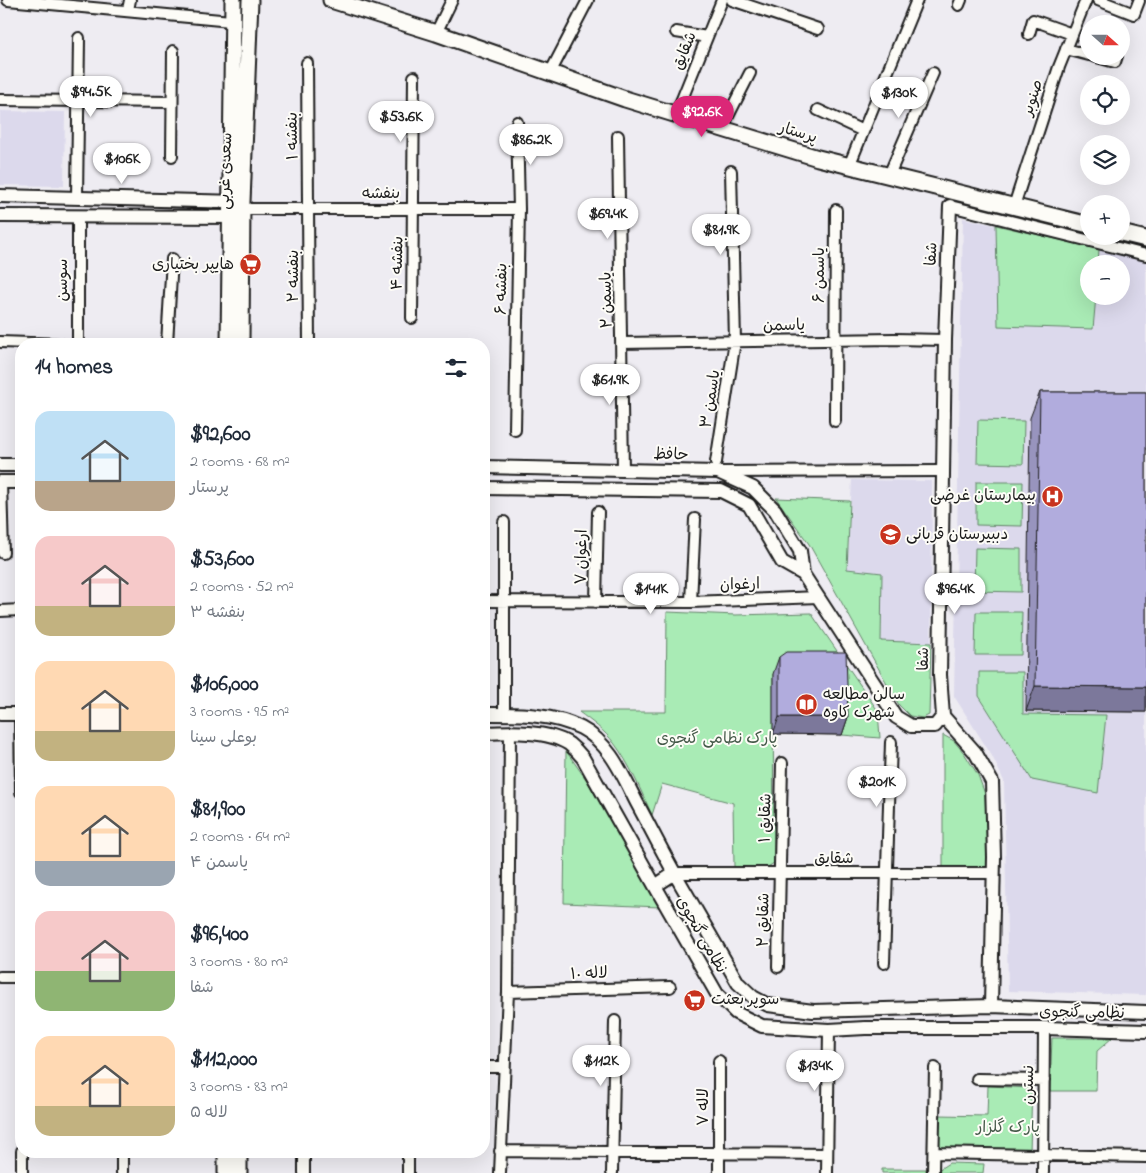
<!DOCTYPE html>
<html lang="en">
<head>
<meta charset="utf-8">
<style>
	body { margin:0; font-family:"Indie Flower","Playpen Sans Arabic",sans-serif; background:#f2f2f3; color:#1f2937; height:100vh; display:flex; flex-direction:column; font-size:19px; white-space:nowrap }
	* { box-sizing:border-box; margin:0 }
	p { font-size:16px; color:#747a83 }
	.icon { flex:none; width:28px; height:28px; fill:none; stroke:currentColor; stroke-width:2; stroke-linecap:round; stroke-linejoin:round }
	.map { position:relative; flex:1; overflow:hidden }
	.side { position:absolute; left:15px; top:338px; width:475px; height:820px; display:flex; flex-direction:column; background:#fff; border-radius:20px; box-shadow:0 5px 20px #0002 }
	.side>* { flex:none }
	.needle { width:32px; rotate:111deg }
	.buttons { position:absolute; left:1080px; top:15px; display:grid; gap:10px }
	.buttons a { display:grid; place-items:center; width:50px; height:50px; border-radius:50%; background:#fff; box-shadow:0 5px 20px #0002; font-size:25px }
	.price { position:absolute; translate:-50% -42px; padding:0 11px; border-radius:18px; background:#fff; color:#222; font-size:16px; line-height:32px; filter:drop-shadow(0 1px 2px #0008) }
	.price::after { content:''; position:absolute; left:50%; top:30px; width:15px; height:11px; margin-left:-8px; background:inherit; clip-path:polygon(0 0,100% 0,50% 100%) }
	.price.current { background:#db2777; color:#fff }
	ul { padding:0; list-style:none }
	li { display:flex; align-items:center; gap:15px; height:125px; padding:0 20px }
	li span { display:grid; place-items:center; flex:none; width:140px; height:100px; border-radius:15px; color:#555 }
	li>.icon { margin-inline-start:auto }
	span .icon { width:60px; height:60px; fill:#fffc; stroke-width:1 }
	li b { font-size:21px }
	h2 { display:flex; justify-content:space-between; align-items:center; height:60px; padding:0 20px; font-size:21px }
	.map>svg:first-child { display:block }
	.built { fill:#dcd9ec; fill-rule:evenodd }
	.green { fill:#a9ebb5; stroke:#628468 }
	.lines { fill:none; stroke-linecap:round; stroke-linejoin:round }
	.minor-casing { stroke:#1c1c1c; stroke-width:14 }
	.tertiary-casing { stroke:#1c1c1c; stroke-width:16 }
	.secondary-casing { stroke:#1c1c1c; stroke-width:19 }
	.minor { stroke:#fdfcf7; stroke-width:10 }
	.tertiary { stroke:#fdfcf7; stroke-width:12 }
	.secondary { stroke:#fdfcf7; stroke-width:15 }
	.wall { fill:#9894be; stroke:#1c1c1c }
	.shaded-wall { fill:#7c789b; stroke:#1c1c1c }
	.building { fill:#b1acdd; stroke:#1c1c1c }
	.labels { text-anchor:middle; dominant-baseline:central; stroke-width:4; stroke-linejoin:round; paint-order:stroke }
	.street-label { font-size:16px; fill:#1c1c1c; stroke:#fdfcf7 }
	.poi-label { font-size:16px; fill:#1c1c1c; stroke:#fdfcf7; text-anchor:start }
	.park-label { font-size:16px; fill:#465a4a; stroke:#fdfcf7 }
</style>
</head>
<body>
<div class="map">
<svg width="1146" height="1173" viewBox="0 0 1146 1173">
	<rect width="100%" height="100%" fill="#eeecf2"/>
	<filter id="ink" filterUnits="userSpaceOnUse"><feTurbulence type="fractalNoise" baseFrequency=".02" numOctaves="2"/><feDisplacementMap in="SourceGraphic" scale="10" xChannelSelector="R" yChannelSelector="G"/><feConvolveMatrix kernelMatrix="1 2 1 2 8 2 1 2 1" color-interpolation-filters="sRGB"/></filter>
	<g filter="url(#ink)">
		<path class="built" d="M0,111L65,112L64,186L0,185Z
			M963,218L1146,260V995L1008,991L1004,781L992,756L954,696ZM1089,264H1121V296H1089Z
			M852,480L932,481L931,643L881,641L882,573L847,570Z"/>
		<path class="green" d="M996,225L1099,249L1098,264H1089V296H1096L1093,329L998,326Z
			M978,420L1024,421L1023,464L977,463Z
			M976,482H1023L1022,526L976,525Z
			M776,498L850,501L847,569L882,573L881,641L931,643L929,715L923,718L910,716L899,705L809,544Z
			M975,548L1021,549V592L974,591Z
			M667,612L736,615L811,613L878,711L880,738L842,735L840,669L773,674L774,863L766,868L734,867L733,803L662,784L652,815C641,791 630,764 614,743C605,731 591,721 579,712H666Z
			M976,612H1022L1021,655H975Z
			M979,672H1023V714L1106,715L1098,793L1032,780L979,696Z
			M943,735L954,741L964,753L978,775L985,794L988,868H943Z
			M566,751L588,782L660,907L564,903Z
			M1052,1038H1112L1097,1051L1096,1091H1050Z
			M988,1086L1032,1088L1030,1151L938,1150L939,1115L987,1116Z
			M949,1163L984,1164L983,1173H938V1170Z
			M882,1169H926V1173H882Z"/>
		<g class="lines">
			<defs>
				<path id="minor" d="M8,0L231,21
					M732,0L818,29
					M1098,0L1134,14L1139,1
					M959,5L961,0
					M128,10L130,0
					M676,32L707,37
					M436,33L452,0
					M1029,34L1033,20L1072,34
					M1066,49L1089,55
					M1093,56L1115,62L1117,56
					M307,63L309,344
					M550,73L588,0
					M0,100L172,102
					M818,110L863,131
					M676,114L722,0
					M722,128L750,73
					M618,136L623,470
					M172,156L173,51
					M849,166L917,0
					M889,175L933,73
					M77,198L79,38
					M950,206L1146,255
					M1014,206L1059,67L1086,0
					M242,209H519
					M412,318L414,77
					M0,342L60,344
					M622,343L894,339L945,340
					M78,344V216
					M167,344L172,259
					M835,421L836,210
					M515,430L519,209L517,122
					M716,462L735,341L731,171
					M721,472L943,471
					M1,482L3,553
					M484,601L691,602L818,597
					M596,602L598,512
					M691,602L695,519
					M0,611L21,610
					M20,714L21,792
					M504,714V522
					M675,873H994
					M884,963L891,742
					M778,967L782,763
					M0,977H21
					M508,992L670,987
					M719,1061V1173
					M484,1067H504
					M977,1079L1044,1080
					M122,1151V1173
					M500,1151L827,1154
					M934,1153L1146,1157
					M22,1173V1151
					M304,1173V1151
					M408,1173V1151
					M500,1173L508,992L510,732
					M612,1173L615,1021
					M827,1173L829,1030
					M933,1173L935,1068
					M1043,1173L1044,1028"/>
				<path id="tertiary" d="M0,196L240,202
					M950,206L945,340L940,675L943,716L975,752L992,782L994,857L991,1006
					M0,216L240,217
					M0,465H21
					M484,467L718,472L753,488L775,510L800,551L803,574L896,717L911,726H935L943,716
					M0,482H21
					M484,488L721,491L749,505L782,562L803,574
					M0,714H21
					M484,714C515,714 552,713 581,728C610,743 623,776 637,803C650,827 662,851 675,874C696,910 717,947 738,983L753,997L768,1005L813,1011L991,1006L1146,1012
					M484,733C508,732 548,730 569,744C574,748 579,753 583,758L655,886L717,994L736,1013L762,1026L829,1030L865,1028H1044L1146,1031
					M655,886L675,873"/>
				<path id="secondary" d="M331,0L436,33L625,99L818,158L1089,225
					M1121,233L1146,239
					M229,344L233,0
					M241,344L242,202L250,0
					M226,1173V1151
					M239,1173V1151"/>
			</defs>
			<use href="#minor" class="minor-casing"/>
			<use href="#tertiary" class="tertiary-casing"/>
			<use href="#secondary" class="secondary-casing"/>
			<use href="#minor" class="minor"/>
			<use href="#tertiary" class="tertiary"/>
			<use href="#secondary" class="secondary"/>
		</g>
		<path class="wall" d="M1040,392H1146V712L1026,711L1030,418Z
			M779,657L848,717L842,735L773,734V674Z"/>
		<path class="shaded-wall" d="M1035,686L1146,687V712L1026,711Z
			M779,717H848L842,735L773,734Z"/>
		<path class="building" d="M1040,392H1146V687L1035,686Z
			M786,652H846L848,717H779V657Z"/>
	</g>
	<defs>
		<symbol id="supermarket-disc" viewBox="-11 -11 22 22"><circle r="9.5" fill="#c8321e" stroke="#fdfcf7"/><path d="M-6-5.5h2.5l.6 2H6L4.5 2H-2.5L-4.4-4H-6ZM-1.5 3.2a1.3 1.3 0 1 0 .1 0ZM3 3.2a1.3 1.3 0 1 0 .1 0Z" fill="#fff"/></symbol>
		<symbol id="hospital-disc" viewBox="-11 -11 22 22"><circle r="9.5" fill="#c8321e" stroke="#fdfcf7"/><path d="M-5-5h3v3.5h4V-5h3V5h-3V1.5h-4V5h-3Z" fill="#fff"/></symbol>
		<symbol id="school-disc" viewBox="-11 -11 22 22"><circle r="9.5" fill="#c8321e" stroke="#fdfcf7"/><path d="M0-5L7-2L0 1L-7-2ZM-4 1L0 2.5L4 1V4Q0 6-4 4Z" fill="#fff"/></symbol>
		<symbol id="library-disc" viewBox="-11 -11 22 22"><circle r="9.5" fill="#c8321e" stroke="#fdfcf7"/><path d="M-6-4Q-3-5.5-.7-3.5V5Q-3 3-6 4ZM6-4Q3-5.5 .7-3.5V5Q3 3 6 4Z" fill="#fff"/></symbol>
	</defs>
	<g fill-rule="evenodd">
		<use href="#supermarket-disc" x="238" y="252" width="25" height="25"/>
		<use href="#hospital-disc" x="1040" y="484" width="25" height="25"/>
		<use href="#school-disc" x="878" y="522" width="25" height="25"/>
		<use href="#library-disc" x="794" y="692" width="25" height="25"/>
		<use href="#supermarket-disc" x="682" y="988" width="25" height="25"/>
	</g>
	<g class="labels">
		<g class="street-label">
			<text transform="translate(685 51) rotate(-68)">شقایق</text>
			<text transform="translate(1033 98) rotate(-72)">صنوبر</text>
			<text transform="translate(798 133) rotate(17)">پرستار</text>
			<text transform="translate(293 136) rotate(-91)">بنفشه ۱</text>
			<text transform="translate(226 171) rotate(-88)">سعدی غربی</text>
			<text x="381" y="194">بنفشه</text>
			<text transform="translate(932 254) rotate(-88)">شفا</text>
			<text transform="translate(398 263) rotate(-89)">بنفشه ۴</text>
			<text transform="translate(820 275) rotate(-90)">یاسمن ۶</text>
			<text transform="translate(294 276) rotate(-90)">بنفشه ۲</text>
			<text transform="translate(63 280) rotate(-90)">سوسن</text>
			<text transform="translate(502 289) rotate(-89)">بنفشه ۶</text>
			<text transform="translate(607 300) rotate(-91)">یاسمن ۲</text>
			<text transform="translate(784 326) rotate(-1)">یاسمن</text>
			<text transform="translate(711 399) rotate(-81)">یاسمن ۳</text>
			<text transform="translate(671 455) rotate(2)">حافظ</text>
			<text transform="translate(582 557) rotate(-89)">ارغوان ۷</text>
			<text transform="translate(740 585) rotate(-2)">ارغوان</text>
			<text transform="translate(924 659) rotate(-90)">شفا</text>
			<text transform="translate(766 818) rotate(-89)">شقایق ۱</text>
			<text x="834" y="859">شقایق</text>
			<text transform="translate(764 920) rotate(-89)">شقایق ۲</text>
			<text transform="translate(701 935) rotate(60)">نظامی گنجوی</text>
			<text transform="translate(589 974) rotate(-2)">لاله ۱۰</text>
			<text transform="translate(1082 1013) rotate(1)">نظامی گنجوی</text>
			<text transform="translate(1029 1085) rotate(-89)">نسترن</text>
			<text transform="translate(704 1107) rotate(-90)">لاله ۷</text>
		</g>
		<g class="poi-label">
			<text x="234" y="265" text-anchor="end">هایپر بختیاری</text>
			<text x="1036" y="496" text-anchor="end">بیمارستان غرضی</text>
			<text x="906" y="535">دببیرستان قربانی</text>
			<text x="823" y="695">سالن مطالعه<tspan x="823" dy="18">شهرک کاوه</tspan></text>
			<text x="711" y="1000">سوپر بعثت</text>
		</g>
		<g class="park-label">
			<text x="717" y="739">پارک نظامی گنجوی</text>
			<text x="1008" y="1128">پارک گلزار</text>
		</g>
	</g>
</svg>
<div class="buttons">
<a><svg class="needle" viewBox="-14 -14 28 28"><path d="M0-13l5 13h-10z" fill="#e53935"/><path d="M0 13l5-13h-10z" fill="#747a83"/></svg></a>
<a><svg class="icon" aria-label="locate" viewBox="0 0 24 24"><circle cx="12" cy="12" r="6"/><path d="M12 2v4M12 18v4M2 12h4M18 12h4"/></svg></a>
<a><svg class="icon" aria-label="layers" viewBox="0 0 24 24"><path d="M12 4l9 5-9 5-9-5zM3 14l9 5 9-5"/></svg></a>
<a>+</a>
<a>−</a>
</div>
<b class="price" style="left:91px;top:118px">$94.5K</b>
<b class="price" style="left:899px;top:119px">$130K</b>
<b class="price current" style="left:702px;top:138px">$92.6K</b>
<b class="price" style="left:401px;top:143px">$53.6K</b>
<b class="price" style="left:531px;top:166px">$86.2K</b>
<b class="price" style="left:122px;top:185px">$106K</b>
<b class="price" style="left:608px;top:240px">$69.4K</b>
<b class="price" style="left:721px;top:256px">$81.9K</b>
<b class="price" style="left:610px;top:406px">$61.9K</b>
<b class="price" style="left:651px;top:615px">$141K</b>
<b class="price" style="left:955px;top:615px">$96.4K</b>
<b class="price" style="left:877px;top:808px">$201K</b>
<b class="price" style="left:601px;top:1087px">$112K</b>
<b class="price" style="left:815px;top:1092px">$134K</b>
<section class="side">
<h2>14 homes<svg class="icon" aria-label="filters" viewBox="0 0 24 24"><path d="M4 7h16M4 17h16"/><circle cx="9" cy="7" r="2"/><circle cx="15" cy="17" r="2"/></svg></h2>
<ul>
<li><span style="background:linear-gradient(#bfe0f5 70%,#b9a48a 0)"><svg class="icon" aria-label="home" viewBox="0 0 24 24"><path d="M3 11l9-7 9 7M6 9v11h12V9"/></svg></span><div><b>$92,600</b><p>2 rooms · 68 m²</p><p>پرستار</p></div></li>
<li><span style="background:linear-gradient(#f6c9c9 70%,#c2b280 0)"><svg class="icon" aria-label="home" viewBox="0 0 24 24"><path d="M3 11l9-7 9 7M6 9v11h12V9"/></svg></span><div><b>$53,600</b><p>2 rooms · 52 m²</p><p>بنفشه ۳</p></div></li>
<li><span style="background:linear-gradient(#ffd9b3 70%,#c2b280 0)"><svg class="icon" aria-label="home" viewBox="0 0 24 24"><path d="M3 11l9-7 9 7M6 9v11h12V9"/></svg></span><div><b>$106,000</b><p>3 rooms · 95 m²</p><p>بوعلی سینا</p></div></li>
<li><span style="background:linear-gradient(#ffd9b3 75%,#9aa5b1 0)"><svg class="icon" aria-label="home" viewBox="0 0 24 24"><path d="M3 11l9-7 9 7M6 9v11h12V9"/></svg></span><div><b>$81,900</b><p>2 rooms · 64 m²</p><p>یاسمن ۴</p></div></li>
<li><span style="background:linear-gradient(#f6c9c9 60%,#8fb573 0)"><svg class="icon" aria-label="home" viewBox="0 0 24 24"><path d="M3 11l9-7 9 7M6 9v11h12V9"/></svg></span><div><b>$96,400</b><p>3 rooms · 80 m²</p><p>شفا</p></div></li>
<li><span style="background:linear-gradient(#ffd9b3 70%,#c2b280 0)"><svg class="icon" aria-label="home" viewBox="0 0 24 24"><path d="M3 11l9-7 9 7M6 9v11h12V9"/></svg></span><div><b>$112,000</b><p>3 rooms · 83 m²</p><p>لاله ۵</p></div></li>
</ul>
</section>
</div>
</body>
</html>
